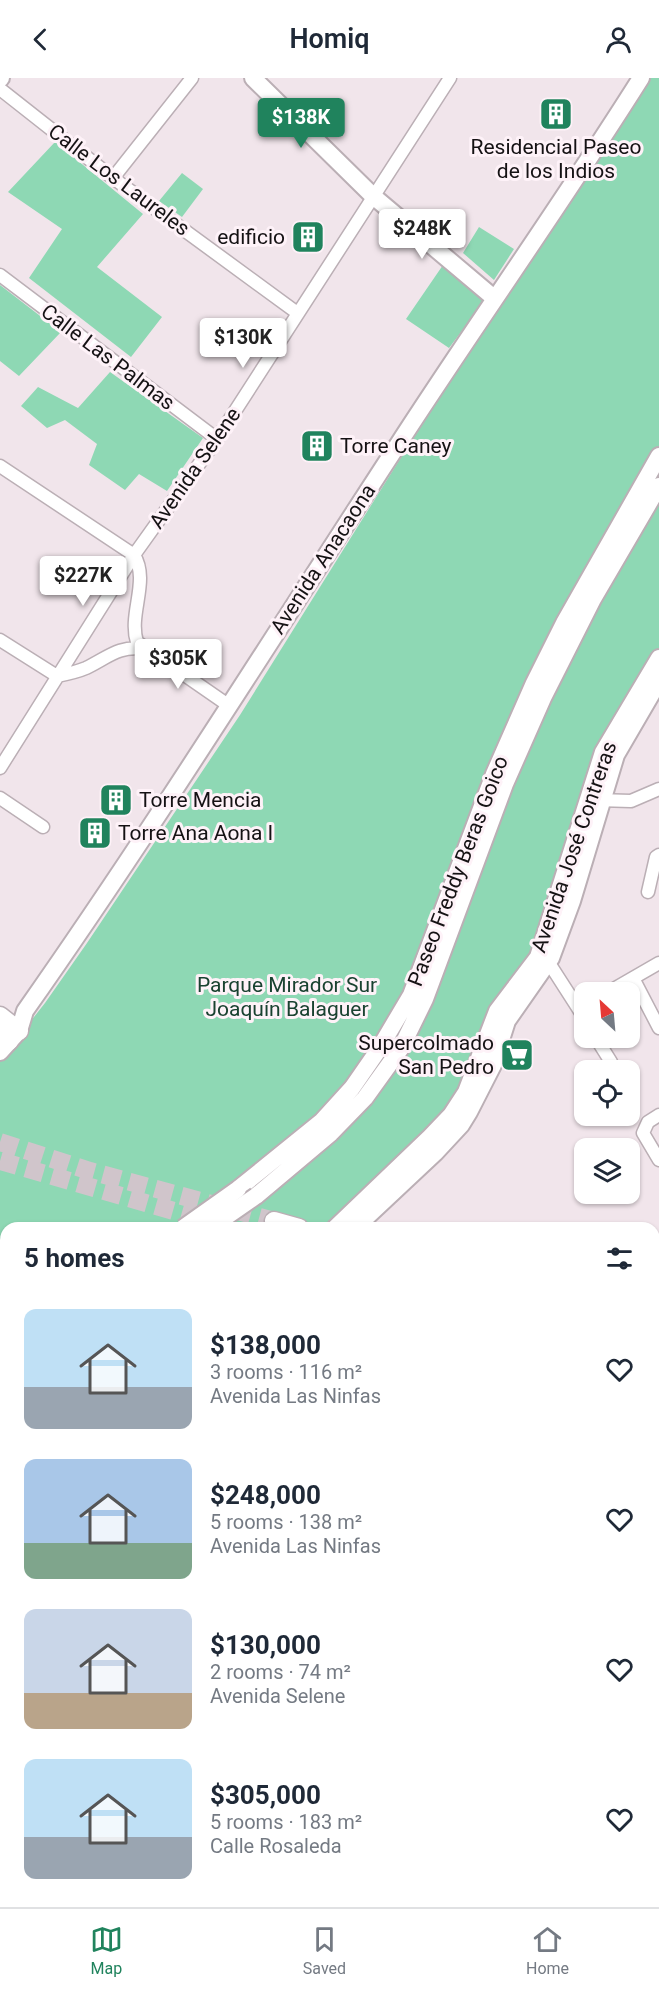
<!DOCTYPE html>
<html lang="en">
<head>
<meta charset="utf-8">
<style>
	body { margin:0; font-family:Roboto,sans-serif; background:#f2f2f3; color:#1f2937; height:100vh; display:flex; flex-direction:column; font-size:22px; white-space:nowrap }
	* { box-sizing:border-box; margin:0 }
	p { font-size:20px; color:#747a83 }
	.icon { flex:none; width:33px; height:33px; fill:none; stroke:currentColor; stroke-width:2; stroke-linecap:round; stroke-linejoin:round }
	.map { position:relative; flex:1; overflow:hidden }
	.sheet { position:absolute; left:0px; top:1144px; width:660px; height:686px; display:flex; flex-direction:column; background:#fff; border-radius:18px 18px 0 0; box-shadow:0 2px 4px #0004 }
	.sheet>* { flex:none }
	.needle { width:39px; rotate:334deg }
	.controls { position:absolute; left:574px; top:904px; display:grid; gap:12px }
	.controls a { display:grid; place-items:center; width:66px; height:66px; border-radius:12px; background:#fff; box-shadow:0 2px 4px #0004; font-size:30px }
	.price { position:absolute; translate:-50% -51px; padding:0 14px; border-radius:6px; background:#fff; color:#222; font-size:20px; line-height:39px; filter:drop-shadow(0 2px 3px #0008) }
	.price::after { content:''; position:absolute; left:50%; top:36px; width:18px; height:14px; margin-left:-9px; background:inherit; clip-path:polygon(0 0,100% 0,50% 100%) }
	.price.active { background:#20835d; color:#fff }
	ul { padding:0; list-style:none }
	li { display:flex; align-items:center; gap:18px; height:150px; padding:0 24px }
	li span { display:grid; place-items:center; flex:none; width:168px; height:120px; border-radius:12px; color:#555 }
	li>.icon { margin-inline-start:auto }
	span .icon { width:72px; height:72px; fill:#fffc; stroke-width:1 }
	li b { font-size:26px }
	h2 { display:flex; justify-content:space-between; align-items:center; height:72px; padding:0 24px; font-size:26px }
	header { display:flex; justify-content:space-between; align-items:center; height:78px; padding:0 24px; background:#fff; font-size:27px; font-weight:600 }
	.dock { display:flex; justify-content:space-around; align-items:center; height:84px; border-top:2px solid #e0e1e3; background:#fff; font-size:16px; color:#747a83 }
	.dock a { display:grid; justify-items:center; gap:3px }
	.dock .active { color:#20835d }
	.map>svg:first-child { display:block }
	.green { fill:#8ed8b4 }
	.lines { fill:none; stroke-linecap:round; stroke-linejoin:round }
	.primary-tunnel { stroke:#d0c5cb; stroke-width:18; stroke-dasharray:18 9; stroke-linecap:butt }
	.street-casing { stroke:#bbafb5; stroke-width:15 }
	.secondary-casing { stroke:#bbafb5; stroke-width:20 }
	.primary-casing { stroke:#bbafb5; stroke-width:21 }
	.street { stroke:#fff; stroke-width:12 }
	.secondary { stroke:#fff; stroke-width:16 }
	.primary { stroke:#fff; stroke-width:18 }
	.secondary-bridge-casing { stroke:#bbafb5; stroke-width:20; stroke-linecap:butt }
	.secondary-bridge { stroke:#fff; stroke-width:16 }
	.labels { text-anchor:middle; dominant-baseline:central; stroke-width:6; stroke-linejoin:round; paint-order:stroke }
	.poi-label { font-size:21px; fill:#151214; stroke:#fef2f8; text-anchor:start }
	.street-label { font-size:21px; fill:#151214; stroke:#fef2f8 }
	.park-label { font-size:21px; fill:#194230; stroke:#fef2f8 }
</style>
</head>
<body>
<header><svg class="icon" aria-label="back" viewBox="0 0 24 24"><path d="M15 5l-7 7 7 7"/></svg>Homiq<svg class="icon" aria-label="person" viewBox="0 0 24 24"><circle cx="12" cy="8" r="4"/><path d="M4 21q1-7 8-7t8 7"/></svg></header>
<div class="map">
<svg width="659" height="1829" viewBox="0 0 659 1829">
	<rect width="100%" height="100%" fill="#f1e5eb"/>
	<path class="green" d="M649,0H659V570L641,597L537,868L454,1024L328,1150H6V1500L0,1506V982L45,925L87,865L240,637L405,373Z
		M55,64L143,136L97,189L162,239L131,279L29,200L62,151L8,114Z
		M182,95L203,111L182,139L159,123Z
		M479,149L514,171L494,202L463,175Z
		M443,187L486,221L449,270L406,241Z
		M0,207L61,254L19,298L0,283Z
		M110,294L203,360L167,413L139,396L125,412L89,387L97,366L65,342L47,350L21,328L38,309L78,330Z
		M659,1415V1547L654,1546V1416Z"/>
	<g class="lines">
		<path class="primary-tunnel" d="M0,1064L90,1093L274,1143
			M0,1083L233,1150"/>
		<defs>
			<path id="street" d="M0,11L113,100L296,234
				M113,100L192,0
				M0,197L217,361
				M0,388L134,477C150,503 128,536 137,564L228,627
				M0,562L57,598
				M57,598C67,596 77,594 86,590C107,580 119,567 144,571
				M0,690L134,477L217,361L450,0
				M0,720L43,749
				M597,722L631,723L659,711
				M648,814L656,779L659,777
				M549,885L585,941
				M633,900L659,950
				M607,915L659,885
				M596,960L611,984
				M659,1037L648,1044L643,1055L659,1082
				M0,1653L6,1648
				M654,1677L659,1682
				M0,1679L6,1687
				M110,1824L114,1829
				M425,1824L431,1829
				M74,1829L81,1824
				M218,1829L223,1824
				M334,1829L338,1824
				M446,1829L450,1824"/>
			<path id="secondary" d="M253,0L373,118L494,220
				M0,1L1,0
				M0,974L19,953L25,933C155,748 275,555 399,365C478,243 563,124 641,0
				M238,1111L322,1043L352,1010L379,971L411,917L494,696L534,605L564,545L659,378
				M256,1118L331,1055L365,1020L401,970L425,921L505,706L543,620L593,521L659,408
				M335,1150L430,1059L451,1037L466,1014L497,933L538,879L603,674L659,580
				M355,1150L435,1075L461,1047L469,1034L493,987L507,943L551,880L572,823L616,677L659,603
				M0,1284L6,1279
				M0,1301L6,1297
				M0,1510L6,1503
				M0,1530L6,1524
				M654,1755L659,1748
				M654,1788L659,1781
				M603,1829L606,1824
				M625,1829L629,1824"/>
			<path id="primary" d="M0,938L19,953
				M0,956L9,963
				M274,1143L299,1150
				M654,1336L659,1340
				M654,1369L659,1374"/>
		</defs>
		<use href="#street" class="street-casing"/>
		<use href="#secondary" class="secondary-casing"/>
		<use href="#primary" class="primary-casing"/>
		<use href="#street" class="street"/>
		<use href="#secondary" class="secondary"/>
		<use href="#primary" class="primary"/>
		<defs>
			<path id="secondary-bridge" d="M183,1150L238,1111
				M210,1150L256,1118"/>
		</defs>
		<use href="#secondary-bridge" class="secondary-bridge-casing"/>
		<use href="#secondary-bridge" class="secondary-bridge"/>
	</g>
	<defs>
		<symbol id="building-square" viewBox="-11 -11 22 22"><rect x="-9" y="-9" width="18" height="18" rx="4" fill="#20835d" stroke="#fef2f8"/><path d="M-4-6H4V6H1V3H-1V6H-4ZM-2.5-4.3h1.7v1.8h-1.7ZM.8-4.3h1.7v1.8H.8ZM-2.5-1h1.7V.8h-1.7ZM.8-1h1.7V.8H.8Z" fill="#fff"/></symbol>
		<symbol id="supermarket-square" viewBox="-11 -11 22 22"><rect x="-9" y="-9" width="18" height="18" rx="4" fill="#20835d" stroke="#fef2f8"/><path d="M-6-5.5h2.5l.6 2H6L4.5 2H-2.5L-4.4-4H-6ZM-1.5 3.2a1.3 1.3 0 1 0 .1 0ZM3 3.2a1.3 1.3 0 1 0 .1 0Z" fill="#fff"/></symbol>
	</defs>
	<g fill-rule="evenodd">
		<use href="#building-square" x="537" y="17" width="38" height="38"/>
		<use href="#building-square" x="289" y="140" width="38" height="38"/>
		<use href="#building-square" x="298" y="349" width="38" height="38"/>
		<use href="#building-square" x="97" y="703" width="38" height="38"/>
		<use href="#building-square" x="76" y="736" width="38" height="38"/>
		<use href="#supermarket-square" x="498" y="958" width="38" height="38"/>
	</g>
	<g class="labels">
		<g class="poi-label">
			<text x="556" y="69" text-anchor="middle">Residencial Paseo<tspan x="556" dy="24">de los Indios</tspan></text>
			<text x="285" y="159" text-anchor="end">edificio</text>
			<text x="340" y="368">Torre Caney</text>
			<text x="139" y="722">Torre Mencia</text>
			<text x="118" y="755">Torre Ana Aona I</text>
			<text x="494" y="965" text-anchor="end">Supercolmado<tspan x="494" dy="24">San Pedro</tspan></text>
		</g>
		<g class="street-label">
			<text transform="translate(119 102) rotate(37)">Calle Los Laureles</text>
			<text transform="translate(108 279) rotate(37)">Calle Las Palmas</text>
			<text transform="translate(195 390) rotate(-55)">Avenida Selene</text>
			<text transform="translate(323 481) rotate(-57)">Avenida Anacaona</text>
			<text transform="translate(574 769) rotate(-71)">Avenida José Contreras</text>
			<text transform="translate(458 793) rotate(-69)">Paseo Freddy Beras Goico</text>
		</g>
		<g class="park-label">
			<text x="287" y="907">Parque Mirador Sur<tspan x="287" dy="24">Joaquín Balaguer</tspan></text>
		</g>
	</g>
</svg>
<div class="controls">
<a><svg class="needle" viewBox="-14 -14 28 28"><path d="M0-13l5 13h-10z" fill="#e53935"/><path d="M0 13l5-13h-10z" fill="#747a83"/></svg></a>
<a><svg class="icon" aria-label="locate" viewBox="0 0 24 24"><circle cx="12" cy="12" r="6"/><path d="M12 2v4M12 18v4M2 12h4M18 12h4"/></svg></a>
<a><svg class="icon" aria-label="layers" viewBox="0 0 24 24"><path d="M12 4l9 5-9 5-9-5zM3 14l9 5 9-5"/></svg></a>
</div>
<b class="price active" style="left:301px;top:71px">$138K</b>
<b class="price" style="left:422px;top:182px">$248K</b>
<b class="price" style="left:243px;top:291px">$130K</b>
<b class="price" style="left:83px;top:529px">$227K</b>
<b class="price" style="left:178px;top:612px">$305K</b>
<section class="sheet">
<h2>5 homes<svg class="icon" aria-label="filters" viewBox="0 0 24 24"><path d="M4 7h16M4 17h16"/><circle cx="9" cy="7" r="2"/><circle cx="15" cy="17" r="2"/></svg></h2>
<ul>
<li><span style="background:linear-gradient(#bfe0f5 65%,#9aa5b1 0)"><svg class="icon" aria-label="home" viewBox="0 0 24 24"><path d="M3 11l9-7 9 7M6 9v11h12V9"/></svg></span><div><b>$138,000</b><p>3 rooms · 116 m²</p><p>Avenida Las Ninfas</p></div><svg class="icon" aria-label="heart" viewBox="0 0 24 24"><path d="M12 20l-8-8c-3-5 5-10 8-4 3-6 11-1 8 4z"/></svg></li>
<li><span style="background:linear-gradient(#a9c7e8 70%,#7fa58c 0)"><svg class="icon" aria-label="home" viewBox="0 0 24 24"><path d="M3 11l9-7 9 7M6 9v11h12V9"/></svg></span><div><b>$248,000</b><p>5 rooms · 138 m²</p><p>Avenida Las Ninfas</p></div><svg class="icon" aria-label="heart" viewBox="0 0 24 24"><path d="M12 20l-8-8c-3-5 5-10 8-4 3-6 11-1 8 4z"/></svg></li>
<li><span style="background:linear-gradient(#c9d6e8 70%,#b9a48a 0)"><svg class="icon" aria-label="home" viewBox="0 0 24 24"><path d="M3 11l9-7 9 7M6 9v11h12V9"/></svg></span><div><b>$130,000</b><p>2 rooms · 74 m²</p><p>Avenida Selene</p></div><svg class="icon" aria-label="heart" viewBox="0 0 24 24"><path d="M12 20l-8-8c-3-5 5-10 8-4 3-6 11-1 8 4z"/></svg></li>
<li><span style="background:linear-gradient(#bfe0f5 65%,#9aa5b1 0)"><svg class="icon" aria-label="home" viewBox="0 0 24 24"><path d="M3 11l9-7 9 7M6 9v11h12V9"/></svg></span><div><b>$305,000</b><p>5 rooms · 183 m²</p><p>Calle Rosaleda</p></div><svg class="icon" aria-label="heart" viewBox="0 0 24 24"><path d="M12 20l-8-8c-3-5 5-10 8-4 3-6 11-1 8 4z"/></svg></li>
</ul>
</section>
</div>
<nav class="dock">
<a class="active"><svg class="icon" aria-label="map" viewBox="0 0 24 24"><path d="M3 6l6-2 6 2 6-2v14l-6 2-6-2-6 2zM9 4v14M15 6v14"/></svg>Map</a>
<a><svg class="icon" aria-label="saved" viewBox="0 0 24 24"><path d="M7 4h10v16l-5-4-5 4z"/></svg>Saved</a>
<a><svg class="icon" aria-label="home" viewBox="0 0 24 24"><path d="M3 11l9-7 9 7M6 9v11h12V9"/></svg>Home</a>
</nav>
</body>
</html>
